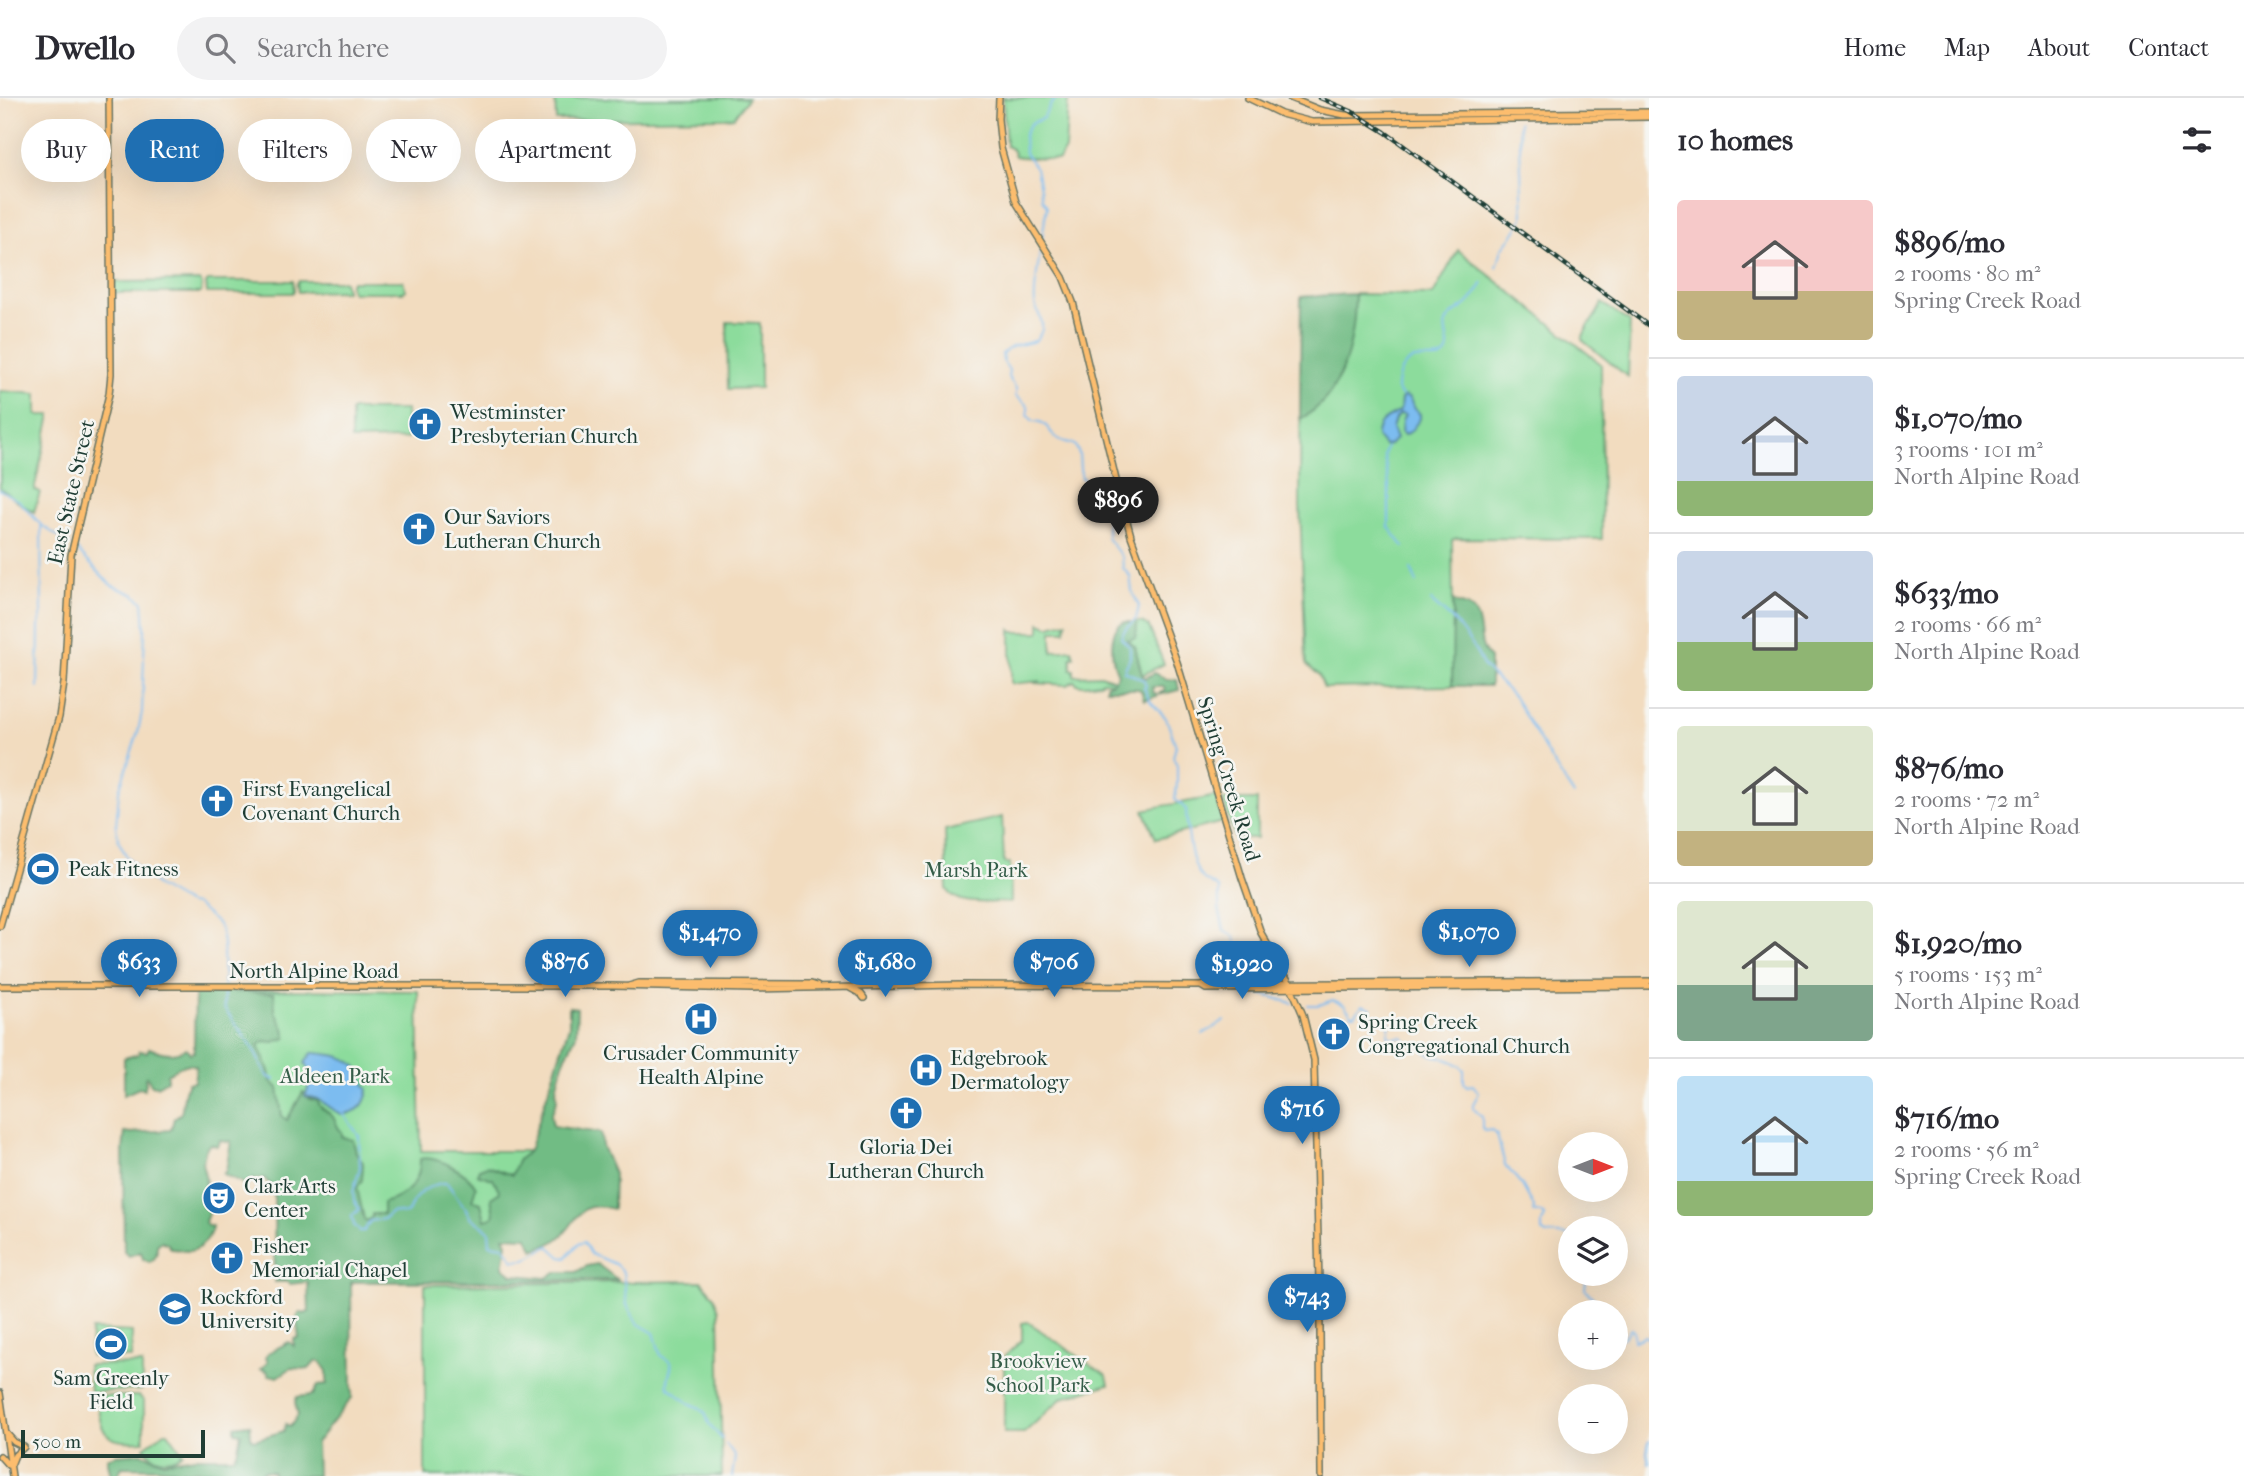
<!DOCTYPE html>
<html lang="en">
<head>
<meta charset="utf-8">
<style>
	body { margin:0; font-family:"IM FELL French Canon",serif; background:#f2f2f3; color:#2b2b33; height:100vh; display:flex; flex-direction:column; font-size:26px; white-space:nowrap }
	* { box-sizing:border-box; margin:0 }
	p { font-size:23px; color:#7c7c81 }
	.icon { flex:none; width:38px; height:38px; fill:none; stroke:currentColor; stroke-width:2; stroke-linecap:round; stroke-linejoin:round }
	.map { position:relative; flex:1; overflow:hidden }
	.details { display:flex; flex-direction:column; background:#fff; width:595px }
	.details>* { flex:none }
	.top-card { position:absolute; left:21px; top:21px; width:665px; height:63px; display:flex; gap:14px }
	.needle { width:46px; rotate:90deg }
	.fabs { position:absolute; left:1558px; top:1034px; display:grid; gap:14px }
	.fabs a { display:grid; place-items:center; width:70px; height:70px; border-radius:50%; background:#fff; box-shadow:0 7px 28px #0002; font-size:35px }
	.scale { position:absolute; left:21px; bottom:18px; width:184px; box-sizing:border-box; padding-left:7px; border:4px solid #1f3d34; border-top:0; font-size:19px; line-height:24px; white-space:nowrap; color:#1f3d34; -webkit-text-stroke:5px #f6f6f2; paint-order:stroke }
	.price { position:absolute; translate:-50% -60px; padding:0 16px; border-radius:24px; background:#1f6fb2; color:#fff; font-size:23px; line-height:46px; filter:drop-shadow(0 2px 4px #0008) }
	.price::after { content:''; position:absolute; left:50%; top:42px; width:21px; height:16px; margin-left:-10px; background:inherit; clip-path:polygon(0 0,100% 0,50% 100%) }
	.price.active { background:#222; color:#fff }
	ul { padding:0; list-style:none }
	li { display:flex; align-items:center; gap:21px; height:175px; padding:0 28px }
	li+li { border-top:2px solid #e1e1e2 }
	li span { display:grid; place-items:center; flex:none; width:196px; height:140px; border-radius:7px; color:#555 }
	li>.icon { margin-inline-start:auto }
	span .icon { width:84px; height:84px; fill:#fffc; stroke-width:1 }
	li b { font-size:30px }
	h2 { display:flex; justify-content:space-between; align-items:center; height:84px; padding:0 28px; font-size:30px }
	.pill { padding:0 24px; border-radius:32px; background:#fff; box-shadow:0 7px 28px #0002; font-size:24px; line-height:63px }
	.pill.active { background:#1f6fb2; color:#fff }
	header { display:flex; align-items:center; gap:42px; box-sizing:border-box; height:98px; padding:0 35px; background:#fff; border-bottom:2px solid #e1e1e2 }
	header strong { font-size:33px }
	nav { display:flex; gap:38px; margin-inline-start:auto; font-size:24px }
	.search { width:490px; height:63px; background:#f2f2f3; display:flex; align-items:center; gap:18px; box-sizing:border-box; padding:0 24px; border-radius:38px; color:#7c7c81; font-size:26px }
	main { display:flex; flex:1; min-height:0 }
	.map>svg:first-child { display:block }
	.green { fill:#8cdc9c; stroke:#568c68; stroke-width:2 }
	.forest { fill:#71bc84; stroke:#487c5c; stroke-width:2 }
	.water { fill:#7cbcf0; stroke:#4e7c92; stroke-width:2 }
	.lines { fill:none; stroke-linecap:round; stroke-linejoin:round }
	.stream { stroke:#7cbcf0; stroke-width:2 }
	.major-casing { stroke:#697565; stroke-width:8 }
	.major { stroke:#fcbd6e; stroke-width:5 }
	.rail-casing { stroke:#1f3d34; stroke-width:4.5 }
	.rail { stroke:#f6f6f2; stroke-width:2; stroke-dasharray:5; stroke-linecap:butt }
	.labels { text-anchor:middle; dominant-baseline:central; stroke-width:5; stroke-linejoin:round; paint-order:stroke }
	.poi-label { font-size:21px; fill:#1f3d34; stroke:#f6f6f2; text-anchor:start }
	.street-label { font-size:21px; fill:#1f3d34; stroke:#f6f6f2 }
	.park-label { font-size:21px; fill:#355d49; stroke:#f6f6f2 }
</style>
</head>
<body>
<header>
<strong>Dwello</strong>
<div class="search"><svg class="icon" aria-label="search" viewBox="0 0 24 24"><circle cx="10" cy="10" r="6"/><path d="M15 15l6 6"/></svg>Search here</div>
<nav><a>Home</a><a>Map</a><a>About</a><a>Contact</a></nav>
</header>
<main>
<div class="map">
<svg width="1649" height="1378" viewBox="0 0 1649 1378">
	<rect width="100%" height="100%" fill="#f6f6f2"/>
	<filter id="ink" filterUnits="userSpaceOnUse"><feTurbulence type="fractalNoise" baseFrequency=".0143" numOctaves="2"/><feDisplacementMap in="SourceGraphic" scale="14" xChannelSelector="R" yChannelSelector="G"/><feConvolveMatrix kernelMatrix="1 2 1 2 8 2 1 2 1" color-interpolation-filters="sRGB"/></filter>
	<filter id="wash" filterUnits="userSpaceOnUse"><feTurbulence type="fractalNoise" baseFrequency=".00686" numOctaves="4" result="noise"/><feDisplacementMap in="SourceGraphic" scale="28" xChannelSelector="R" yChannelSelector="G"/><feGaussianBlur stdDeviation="1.57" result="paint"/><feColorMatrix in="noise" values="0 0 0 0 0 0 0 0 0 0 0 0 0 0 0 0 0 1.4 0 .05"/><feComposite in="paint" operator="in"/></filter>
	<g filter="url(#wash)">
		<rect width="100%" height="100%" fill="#f2dcbf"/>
		<path class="green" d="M555,0H748L734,19L725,20L556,22Z
			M1003,0H1068L1065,51L1059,62L1020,59L1015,58L1012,51L1006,48Z
			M1458,152L1601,266L1602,441L1457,440L1452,442L1454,588L1324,590L1319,577L1306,566L1300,408L1301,199L1355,196L1433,197Z
			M200,183L202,186L201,195H116L113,193V185L115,184Z
			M208,183H293L294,193L292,195H207L206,185Z
			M299,183H344L346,193L298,194L297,185Z
			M352,183H403L406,192L403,194H352L350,191V185Z
			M1602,205L1630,224L1628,279L1582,242C1584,230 1597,219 1602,205Z
			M727,224L760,225V290L728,291Z
			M0,293L37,296V317H51L35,388V392L40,394L34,414C21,408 12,398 0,390Z
			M353,312H406L407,341L351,342V313Z
			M1067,524L1065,533H1052V555L1053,553L1072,551L1074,559H1071V571L1074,572V578L1101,577L1115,582L1113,584L1102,583L1100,585C1091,585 1081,591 1074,583L1067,587L1034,585L1041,583L1011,586V532L1013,534H1040V525L1052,529L1053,527Z
			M1136,524H1142L1149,529L1164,566L1142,577L1135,549L1127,542L1137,528Z
			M1216,698L1223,724L1156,741L1144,712C1168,706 1191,704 1216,698Z
			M1223,702H1257V740H1235Z
			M1002,719L1004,765H1010L1011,804C992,803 957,810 947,791L945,732Z
			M268,892L418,893L421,1053H529L481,1183L275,1184V1038L197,894Z
			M701,1183L713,1197L719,1212L722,1378H425V1187Z
			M1028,1224L1107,1278L1109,1286L1062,1300L1024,1335H1004V1259L1022,1242V1225Z
			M91,1232L132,1234L131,1260L90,1258Z
			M142,1266V1292L90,1294L88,1267Z
			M97,1298H139L144,1303V1343C104,1346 100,1336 97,1298Z
			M165,1334H168L183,1355C170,1366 153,1363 144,1349Z"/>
		<path class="forest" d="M1355,196C1355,241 1344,299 1300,321L1301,199Z
			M1453,503C1458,506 1464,506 1469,509C1487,523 1474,547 1490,560V588H1452Z
			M1125,524H1136L1137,532L1135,540L1127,542L1135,549L1142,577L1145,580L1155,575L1167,582L1177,581L1179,592L1159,597V595L1165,593L1164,589H1152L1153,595H1156L1157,598L1144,602L1141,592L1137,591H1106V587L1113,584L1118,576C1111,562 1107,530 1125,524Z
			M195,893L274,895L275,914L284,930L286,940L274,944L264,943L258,948L268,969L271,983L278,990L282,1018L287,1022L303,994L310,1001L318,1003C320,1012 327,1012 333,1019C337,1025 336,1029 342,1034V1039L353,1042L356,1054L363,1065L362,1082L357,1090L364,1121L367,1123L372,1119V1116H383V1105C406,1099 421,1084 420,1061C436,1057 469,1075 476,1089L472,1102L481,1105L485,1122L492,1120L494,1117L491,1100L500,1094L493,1081L477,1076L479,1071L487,1068L512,1077L518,1062L529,1053L569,928V909L577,910L576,937L563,965L556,990L557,1002L551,1017L553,1028L601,1035L602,1048L614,1076L613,1111C573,1100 580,1127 555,1143C549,1147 541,1149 534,1152L527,1139L504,1138L507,1145L503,1169L513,1177L547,1180L556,1174H576L587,1168L597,1166L618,1182L351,1184L352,1300L316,1345L317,1378H273V1374L263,1373L262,1378H237L231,1373H185L159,1370L122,1369L117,1378H111L107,1360L115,1357L141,1355L164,1364L194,1359H234L237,1355L241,1335L235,1334V1328L250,1326L251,1339L254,1342L284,1333L286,1326L290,1329L298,1317L295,1304L297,1299L313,1297L318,1287L327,1286V1273L320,1263L315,1264L309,1271L291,1270L278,1279L269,1277L267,1273L261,1271L268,1264L266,1260L268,1255L289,1244L294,1248V1241L299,1240L297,1227V1220L300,1214L304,1216L309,1214L308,1184L290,1186L284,1182L275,1184L274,1090L264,1080L250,1082L247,1087L223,1076L226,1073L231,1043L225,1044L220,1042L217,1048L210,1046C203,1050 206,1058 202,1064L206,1082L202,1097L209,1113L205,1124L208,1128H212C211,1138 202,1152 189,1153C184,1153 177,1151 171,1151L168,1146L162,1143L157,1147C157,1155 157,1161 149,1164L143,1161L141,1154L129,1158L124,1154L123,1053L125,1034L131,1035L171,1032L174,1020L181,1015C184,1004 183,994 188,985L194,984L196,968C185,963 177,971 167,976V982L157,988L151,987L147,978L145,980L146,986L144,991L139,990L124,997V960L139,956L140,953L147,954L149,950C161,955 175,958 186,950L190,955L194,954Z"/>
		<path class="water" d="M1405,298L1410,301L1414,311L1420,316V321L1410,334L1404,337L1401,334L1402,323L1405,317L1400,316L1395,321L1392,331L1396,341L1389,347L1384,348L1377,339C1377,321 1388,321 1400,313L1401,301Z
			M312,955C327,956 350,957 359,972C363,979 363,985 368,992C365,1010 357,1014 341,1017L318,1001L305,998L308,991L310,974L305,965Z"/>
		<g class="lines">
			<path class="stream" d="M1042,140L1047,108L1042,101L1036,70L1025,55L1024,37L1030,26L1043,20L1051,6L1057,0
				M1040,153C1039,165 1033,194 1035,206C1039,220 1049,229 1035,243C1020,248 1015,244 1002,256L1003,263L1009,272L1008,279L1016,290V298L1028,308V317L1033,323C1048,323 1047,333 1057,340C1062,344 1069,344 1075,347L1079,356L1080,371L1082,380L1098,393L1105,405L1107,414V440L1122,459L1123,470L1130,478L1132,493L1139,508L1136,521L1124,533L1121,540L1130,549V560L1124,573L1144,582L1146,588L1144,590L1150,603L1166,620L1176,648L1173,659L1177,667V686L1175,701L1186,711C1187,728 1190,772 1205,782C1211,786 1214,786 1219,791V811L1224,832L1235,839L1239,859L1248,869L1252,880
				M1497,169L1502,151L1515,134L1523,120L1519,24
				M1402,298L1397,292C1397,277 1401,268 1414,261C1420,260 1437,262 1441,260C1456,253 1442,235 1446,225C1449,216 1460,212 1466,207C1473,201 1478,193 1483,185
				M1386,349L1384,358L1389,387V429L1404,449
				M0,392L19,403L41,427L70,446
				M76,451L111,487L135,497L143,504L145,531L142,614L138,634L119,693L116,728L119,744L127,759L157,788L188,806L196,807L217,825L221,832L223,846L224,910L252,949L267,978L275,982
				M1411,471L1417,485
				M1431,503L1455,524L1473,548L1484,569L1514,599L1553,665L1574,697
				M38,589L39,528L42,514L41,427
				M1255,894L1292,905
				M1308,907H1319L1333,902L1344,907L1352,917H1355L1362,907L1371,910L1369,919L1373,923L1388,922L1390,924L1388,937L1391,940L1403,939L1409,946H1417C1430,963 1451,956 1464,972V985L1467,988L1473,987L1479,995L1473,1006V1010L1482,1019V1030L1484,1033L1492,1032L1497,1037L1505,1067L1522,1087L1534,1109L1533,1115H1541L1545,1119L1542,1125V1133L1546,1136L1570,1138
				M1203,936L1225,923
				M343,1015L359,1038L360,1070L353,1094L354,1102L359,1111L352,1118L354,1127L360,1133H364L370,1123L384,1121L392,1114L407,1116C409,1113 410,1109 412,1105C418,1094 435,1084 447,1085L463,1107
				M465,1109L470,1119L488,1132
				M489,1133L490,1146L504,1148L514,1162L526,1161L549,1148L561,1159L566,1160L578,1146L584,1144L591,1156L615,1166L623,1174L627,1207L637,1225L654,1235L661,1258L671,1264C673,1272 666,1279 668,1289L689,1305L700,1310L706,1316L709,1326L722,1341
				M1570,1150V1151
				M1590,1176L1586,1183L1585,1191L1593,1200L1605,1207V1214
				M1615,1236L1623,1240L1631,1231L1634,1234V1243L1645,1238L1649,1241
				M1649,1343L1647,1355L1649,1365
				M726,1346L735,1358L732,1378"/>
		</g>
	</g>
	<g filter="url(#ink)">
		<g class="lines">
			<defs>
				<path id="major" d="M999,0L998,21L1001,50L1016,104L1063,179L1073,204L1118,390L1131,438L1177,564L1242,780L1261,835L1289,884L1303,917L1314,962L1320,1230L1321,1378
					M1248,0L1281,16L1312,24L1649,19
					M1290,0L1320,12L1345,17L1649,14
					M0,828L59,619L64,585L71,457L109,296L111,276L109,0
					M0,888H612L752,891L959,887L1201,888L1206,886L1649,883
					M629,888L639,885L811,886L817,888
					M1201,888L1206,891L1649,888
					M850,890L861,896L864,900
					M0,1295L12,1378
					M6,1335L14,1344L24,1349L15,1357L11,1367
					M0,1358L8,1367"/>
			</defs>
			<use href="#major" class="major-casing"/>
			<use href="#major" class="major"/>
			<defs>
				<path id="rail" d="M1320,0L1351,13L1385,34L1649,228"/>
			</defs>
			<use href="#rail" class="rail-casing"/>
			<use href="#rail" class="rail"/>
		</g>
	</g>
	<defs>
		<symbol id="church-disc" viewBox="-11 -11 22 22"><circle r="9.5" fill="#1f6fb2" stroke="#f6f6f2"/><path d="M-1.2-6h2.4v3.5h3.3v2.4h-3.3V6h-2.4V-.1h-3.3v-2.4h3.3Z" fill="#fff"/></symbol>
		<symbol id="stadium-disc" viewBox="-11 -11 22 22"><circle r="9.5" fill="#1f6fb2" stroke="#f6f6f2"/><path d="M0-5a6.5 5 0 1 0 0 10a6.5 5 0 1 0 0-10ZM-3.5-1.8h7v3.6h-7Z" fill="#fff"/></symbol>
		<symbol id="hospital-disc" viewBox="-11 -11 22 22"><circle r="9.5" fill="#1f6fb2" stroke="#f6f6f2"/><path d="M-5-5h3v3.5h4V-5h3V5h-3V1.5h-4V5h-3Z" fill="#fff"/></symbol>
		<symbol id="theatre-disc" viewBox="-11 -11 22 22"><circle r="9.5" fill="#1f6fb2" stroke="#f6f6f2"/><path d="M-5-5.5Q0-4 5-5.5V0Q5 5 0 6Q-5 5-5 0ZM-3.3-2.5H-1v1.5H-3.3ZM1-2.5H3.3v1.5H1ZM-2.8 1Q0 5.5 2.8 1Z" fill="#fff"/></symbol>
		<symbol id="university-disc" viewBox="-11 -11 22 22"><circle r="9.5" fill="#1f6fb2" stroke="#f6f6f2"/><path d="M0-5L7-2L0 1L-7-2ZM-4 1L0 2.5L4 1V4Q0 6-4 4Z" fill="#fff"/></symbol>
	</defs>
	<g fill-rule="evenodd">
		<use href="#church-disc" x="406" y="307" width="38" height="38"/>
		<use href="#church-disc" x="400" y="412" width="38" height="38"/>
		<use href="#church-disc" x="198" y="684" width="38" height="38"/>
		<use href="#stadium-disc" x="24" y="752" width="38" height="38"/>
		<use href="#hospital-disc" x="682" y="902" width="38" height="38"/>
		<use href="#church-disc" x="1315" y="917" width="38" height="38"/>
		<use href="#hospital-disc" x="907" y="953" width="38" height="38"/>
		<use href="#church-disc" x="887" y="996" width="38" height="38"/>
		<use href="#theatre-disc" x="200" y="1081" width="38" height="38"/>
		<use href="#church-disc" x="208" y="1141" width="38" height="38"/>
		<use href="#university-disc" x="156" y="1192" width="38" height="38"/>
		<use href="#stadium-disc" x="92" y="1227" width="38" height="38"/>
	</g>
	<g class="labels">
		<g class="poi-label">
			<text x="450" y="314">Westminster<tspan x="450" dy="24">Presbyterian Church</tspan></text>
			<text x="444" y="419">Our Saviors<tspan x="444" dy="24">Lutheran Church</tspan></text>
			<text x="242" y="691">First Evangelical<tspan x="242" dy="24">Covenant Church</tspan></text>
			<text x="68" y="771">Peak Fitness</text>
			<text x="1358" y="924">Spring Creek<tspan x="1358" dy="24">Congregational Church</tspan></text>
			<text x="701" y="955" text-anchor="middle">Crusader Community<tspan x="701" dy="24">Health Alpine</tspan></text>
			<text x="950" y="960">Edgebrook<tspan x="950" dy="24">Dermatology</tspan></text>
			<text x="906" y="1049" text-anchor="middle">Gloria Dei<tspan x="906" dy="24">Lutheran Church</tspan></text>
			<text x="244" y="1088">Clark Arts<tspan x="244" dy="24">Center</tspan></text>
			<text x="252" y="1148">Fisher<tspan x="252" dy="24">Memorial Chapel</tspan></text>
			<text x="200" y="1199">Rockford<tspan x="200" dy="24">University</tspan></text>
			<text x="111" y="1280" text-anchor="middle">Sam Greenly<tspan x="111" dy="24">Field</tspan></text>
		</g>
		<g class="street-label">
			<text transform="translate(71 394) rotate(-77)">East State Street</text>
			<text transform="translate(1229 681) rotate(73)">Spring Creek Road</text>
			<text x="314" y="873">North Alpine Road</text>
		</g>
		<g class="park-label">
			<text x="976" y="772">Marsh Park</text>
			<text x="335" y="978">Aldeen Park</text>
			<text x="1038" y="1263">Brookview<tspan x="1038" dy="24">School Park</tspan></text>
		</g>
	</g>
</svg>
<div class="fabs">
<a><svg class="needle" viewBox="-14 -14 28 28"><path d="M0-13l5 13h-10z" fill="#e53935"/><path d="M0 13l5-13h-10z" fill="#7c7c81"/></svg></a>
<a><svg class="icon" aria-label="layers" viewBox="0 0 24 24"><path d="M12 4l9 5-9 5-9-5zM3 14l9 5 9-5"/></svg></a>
<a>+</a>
<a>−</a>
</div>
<div class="scale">500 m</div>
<b class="price active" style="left:1118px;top:439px">$896</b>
<b class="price" style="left:1469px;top:871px">$1,070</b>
<b class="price" style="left:710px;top:872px">$1,470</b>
<b class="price" style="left:139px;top:901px">$633</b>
<b class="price" style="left:565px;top:901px">$876</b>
<b class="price" style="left:885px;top:901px">$1,680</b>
<b class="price" style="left:1054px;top:901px">$706</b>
<b class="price" style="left:1242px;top:903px">$1,920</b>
<b class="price" style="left:1302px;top:1048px">$716</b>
<b class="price" style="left:1307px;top:1236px">$743</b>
<div class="top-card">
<a class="pill">Buy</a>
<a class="pill active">Rent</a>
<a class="pill">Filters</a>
<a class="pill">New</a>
<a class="pill">Apartment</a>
</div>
</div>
<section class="details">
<h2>10 homes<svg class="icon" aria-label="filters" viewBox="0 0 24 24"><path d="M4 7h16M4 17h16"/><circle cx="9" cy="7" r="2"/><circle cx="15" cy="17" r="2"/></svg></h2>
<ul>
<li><span style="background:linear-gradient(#f6c9c9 65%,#c2b280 0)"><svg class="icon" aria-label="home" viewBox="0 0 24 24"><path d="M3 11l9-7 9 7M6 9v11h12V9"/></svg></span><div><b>$896/mo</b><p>2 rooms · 80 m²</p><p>Spring Creek Road</p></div></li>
<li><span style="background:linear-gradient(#c9d6e8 75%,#8fb573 0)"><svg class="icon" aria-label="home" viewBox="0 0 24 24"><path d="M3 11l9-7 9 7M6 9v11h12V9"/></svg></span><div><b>$1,070/mo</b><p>3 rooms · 101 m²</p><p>North Alpine Road</p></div></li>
<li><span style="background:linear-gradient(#c9d6e8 65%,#8fb573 0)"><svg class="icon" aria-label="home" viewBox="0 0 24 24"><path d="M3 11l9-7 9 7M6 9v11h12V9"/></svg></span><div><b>$633/mo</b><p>2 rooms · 66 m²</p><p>North Alpine Road</p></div></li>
<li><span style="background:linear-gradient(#dfe7d0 75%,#c2b280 0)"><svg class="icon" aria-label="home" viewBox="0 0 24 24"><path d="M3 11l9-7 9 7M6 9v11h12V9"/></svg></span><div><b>$876/mo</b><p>2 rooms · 72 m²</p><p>North Alpine Road</p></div></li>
<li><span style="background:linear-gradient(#dfe7d0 60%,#7fa58c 0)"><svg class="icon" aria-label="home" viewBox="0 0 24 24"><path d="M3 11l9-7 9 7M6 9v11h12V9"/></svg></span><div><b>$1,920/mo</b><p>5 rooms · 153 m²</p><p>North Alpine Road</p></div></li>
<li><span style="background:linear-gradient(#bfe0f5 75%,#8fb573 0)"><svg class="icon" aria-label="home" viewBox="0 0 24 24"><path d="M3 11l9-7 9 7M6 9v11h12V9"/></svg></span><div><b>$716/mo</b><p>2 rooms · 56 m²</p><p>Spring Creek Road</p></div></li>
</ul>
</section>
</main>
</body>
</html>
